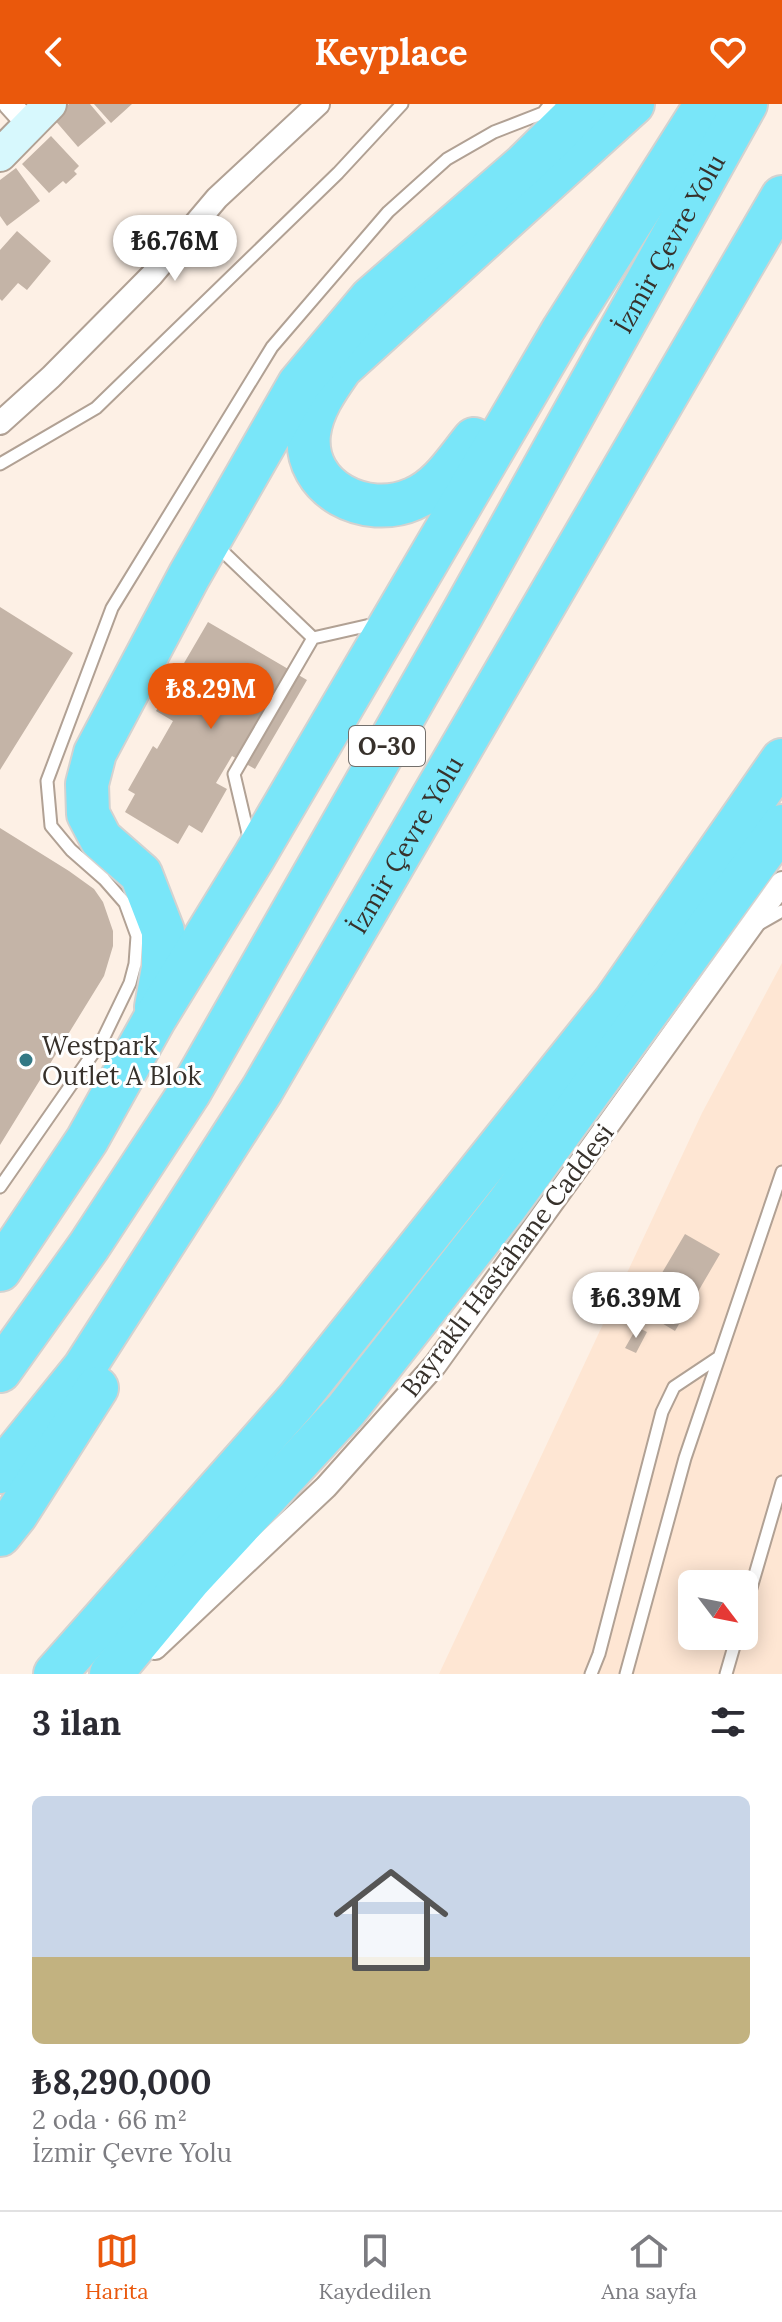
<!DOCTYPE html>
<html lang="tr">
<head>
<meta charset="utf-8">
<style>
	body { margin:0; font-family:Lora,serif; background:#f7f7f7; color:#2b2b33; height:100vh; display:flex; flex-direction:column; font-size:30px; white-space:nowrap }
	* { box-sizing:border-box; margin:0 }
	p { font-size:26px; color:#7c7c81 }
	.icon { flex:none; width:44px; height:44px; fill:none; stroke:currentColor; stroke-width:2; stroke-linecap:round; stroke-linejoin:round }
	.map { position:relative; height:1570px; overflow:hidden }
	.sheet { display:flex; flex-direction:column; background:#fff; flex:1 }
	.sheet>* { flex:none }
	.needle { width:52px; rotate:122deg }
	.fabs { position:absolute; left:678px; top:1466px; display:grid; gap:16px }
	.fabs a { display:grid; place-items:center; width:80px; height:80px; border-radius:12px; background:#fff; box-shadow:0 4px 20px #0003; font-size:40px }
	.price { position:absolute; translate:-50% -68px; padding:0 18px; border-radius:28px; background:#fff; color:#222; font-size:26px; line-height:52px; filter:drop-shadow(0 2px 4px #0008) }
	.price::after { content:''; position:absolute; left:50%; top:48px; width:24px; height:18px; margin-left:-12px; background:inherit; clip-path:polygon(0 0,100% 0,50% 100%) }
	.price.selected { background:#ea580c; color:#fff }
	ul { padding:0; list-style:none }
	li { display:grid; align-content:center; gap:16px; height:424px; padding:0 32px }
	li span { display:grid; place-items:center; height:248px; border-radius:12px; color:#555 }
	li>.icon { margin-inline-start:auto }
	span .icon { width:144px; height:144px; fill:#fffc; stroke-width:1 }
	li b { font-size:34px }
	h2 { display:flex; justify-content:space-between; align-items:center; height:96px; padding:0 32px; font-size:34px }
	header { display:flex; justify-content:space-between; align-items:center; height:104px; padding:0 32px; background:#ea580c; color:#fff; font-size:36px; font-weight:700 }
	.tabs { display:flex; justify-content:space-around; align-items:center; height:112px; border-top:2px solid #e1e1e2; background:#fff; font-size:22px; color:#7c7c81 }
	.tabs a { display:grid; justify-items:center; gap:4px }
	.tabs .selected { color:#ea580c }
	.map>svg:first-child { display:block }
	.built { fill:#fee6d3; fill-rule:evenodd }
	.building { fill:#c4b4a7 }
	.lines { fill:none; stroke-linecap:round; stroke-linejoin:round }
	.lane-casing { stroke:#b1a194; stroke-width:15 }
	.street-casing { stroke:#b1a194; stroke-width:26 }
	.secondary-casing { stroke:#b1a194; stroke-width:36 }
	.highway-casing { stroke:#d3d2d0; stroke-width:46 }
	.lane { stroke:#fff; stroke-width:11 }
	.street { stroke:#fff; stroke-width:22 }
	.secondary { stroke:#d7f8fd; stroke-width:32 }
	.highway { stroke:#79e6f9; stroke-width:42 }
	.poi-dot { fill:#337985; stroke:#fff; stroke-width:3 }
	.labels { text-anchor:middle; dominant-baseline:central; stroke-width:6; stroke-linejoin:round; paint-order:stroke }
	.shield { fill:#fff; stroke:#736f6b; stroke-width:2 }
	.shield-label { font-size:24px; font-weight:bold; fill:#37312b }
	.street-label { font-size:26px; fill:#37312b; stroke:#fff }
	.poi-label { font-size:26px; fill:#37312b; stroke:#fff; text-anchor:start }
</style>
</head>
<body>
<header><svg class="icon" aria-label="back" viewBox="0 0 24 24"><path d="M15 5l-7 7 7 7"/></svg>Keyplace<svg class="icon" aria-label="heart" viewBox="0 0 24 24"><path d="M12 20l-8-8c-3-5 5-10 8-4 3-6 11-1 8 4z"/></svg></header>
<div class="map">
<svg width="782" height="1570" viewBox="0 0 782 1570">
	<rect width="100%" height="100%" fill="#fdf0e5"/>
	<path class="built" d="M782,859V1570H439L702,1009ZM692,1480H744V1532H692Z"/>
	<path class="building" d="M69,0H90L106,19L78,43L53,14Z
		M94,0H132L111,19Z
		M51,32L79,62L74,67L77,70L66,80L63,77L49,89L22,60Z
		M16,64L40,97L7,122L0,112V76Z
		M17,127L51,157L27,186L18,179L2,197L0,195V146Z
		M0,503L73,549L0,666Z
		M208,518L307,576L255,665L232,652L216,679L227,685L202,729L189,721L178,740L125,708L135,690L128,686L153,642L157,645L173,617L156,607Z
		M0,724L69,767L94,785L103,798L113,827V842L104,872L0,1041Z
		M685,1130L720,1150L675,1227L640,1206Z
		M637,1223L647,1228L636,1249L625,1244Z"/>
	<g class="lines">
		<defs>
			<path id="lane" d="M0,360L96,304L338,69L402,0
				M215,440L313,534
				M250,738L234,670L313,534L379,519
				M761,819L782,807
				M0,1083L103,935L130,879L135,860L137,832L125,799L104,775L71,746L51,722L47,677L112,504L272,243L388,108L447,55L494,28L543,9L550,0
				M744,1508L782,1378
				M591,1570L599,1550L662,1308L674,1283L719,1253
				M626,1570L685,1354L782,1068
				M726,1570L737,1532"/>
			<path id="street" d="M10,0L29,21
				M0,319L51,273L152,171L217,94L318,0
				M155,1544L326,1383L435,1261L782,779"/>
			<path id="secondary" d="M0,51L50,0"/>
			<g id="highway">
				<path d="M474,335C456,357 440,384 413,395C366,416 303,385 309,330C312,305 327,284 341,264L633,0"/>
				<path d="M156,903L163,864V827L141,770L101,735L88,710L87,680L95,649L189,472L299,280L371,194L525,60L586,0"/>
				<path d="M0,1166L87,1036L154,916L254,753L563,226L706,0"/>
				<path id="s1" d="M0,1267L89,1142L189,989L463,509L746,0"/>
				<path id="s2" d="M0,1368L84,1264L262,986L782,93"/>
				<path d="M0,1431L16,1411L97,1284"/>
				<path d="M55,1570L297,1296L615,897L782,656"/>
				<path d="M111,1570L189,1476L346,1306L507,1101L782,722"/>
			</g>
		</defs>
		<use href="#lane" class="lane-casing"/>
		<use href="#street" class="street-casing"/>
		<use href="#secondary" class="secondary-casing"/>
		<use href="#highway" class="highway-casing"/>
		<use href="#lane" class="lane"/>
		<use href="#street" class="street"/>
		<use href="#secondary" class="secondary"/>
		<use href="#highway" class="highway"/>
	</g>
	<circle class="poi-dot" cx="26" cy="956" r="8"/>
	<g class="labels">
		<rect class="shield" x="349" y="622" width="76" height="40" rx="6"/>
		<g class="shield-label">
			<text x="387" y="642">O-30</text>
		</g>
		<g class="street-label">
			<text stroke="none"><textPath href="#s1" startOffset="1312">İzmir Çevre Yolu</textPath></text>
			<text stroke="none"><textPath href="#s2" startOffset="748">İzmir Çevre Yolu</textPath></text>
			<text transform="translate(507 1156) rotate(-53)">Bayraklı Hastahane Caddesi</text>
		</g>
		<g class="poi-label">
			<text x="42" y="941">Westpark<tspan x="42" dy="30">Outlet A Blok</tspan></text>
		</g>
	</g>
</svg>
<div class="fabs">
<a><svg class="needle" viewBox="-14 -14 28 28"><path d="M0-13l5 13h-10z" fill="#e53935"/><path d="M0 13l5-13h-10z" fill="#7c7c81"/></svg></a>
</div>
<b class="price" style="left:175px;top:179px">₺6.76M</b>
<b class="price selected" style="left:211px;top:627px">₺8.29M</b>
<b class="price" style="left:636px;top:1236px">₺6.39M</b>
</div>
<section class="sheet">
<h2>3 ilan<svg class="icon" aria-label="filters" viewBox="0 0 24 24"><path d="M4 7h16M4 17h16"/><circle cx="9" cy="7" r="2"/><circle cx="15" cy="17" r="2"/></svg></h2>
<ul>
<li><span style="background:linear-gradient(#c9d6e8 65%,#c2b280 0)"><svg class="icon" aria-label="home" viewBox="0 0 24 24"><path d="M3 11l9-7 9 7M6 9v11h12V9"/></svg></span><div><b>₺8,290,000</b><p>2 oda · 66 m²</p><p>İzmir Çevre Yolu</p></div></li>
</ul>
</section>
<nav class="tabs">
<a class="selected"><svg class="icon" aria-label="map" viewBox="0 0 24 24"><path d="M3 6l6-2 6 2 6-2v14l-6 2-6-2-6 2zM9 4v14M15 6v14"/></svg>Harita</a>
<a><svg class="icon" aria-label="saved" viewBox="0 0 24 24"><path d="M7 4h10v16l-5-4-5 4z"/></svg>Kaydedilen</a>
<a><svg class="icon" aria-label="home" viewBox="0 0 24 24"><path d="M3 11l9-7 9 7M6 9v11h12V9"/></svg>Ana sayfa</a>
</nav>
</body>
</html>
